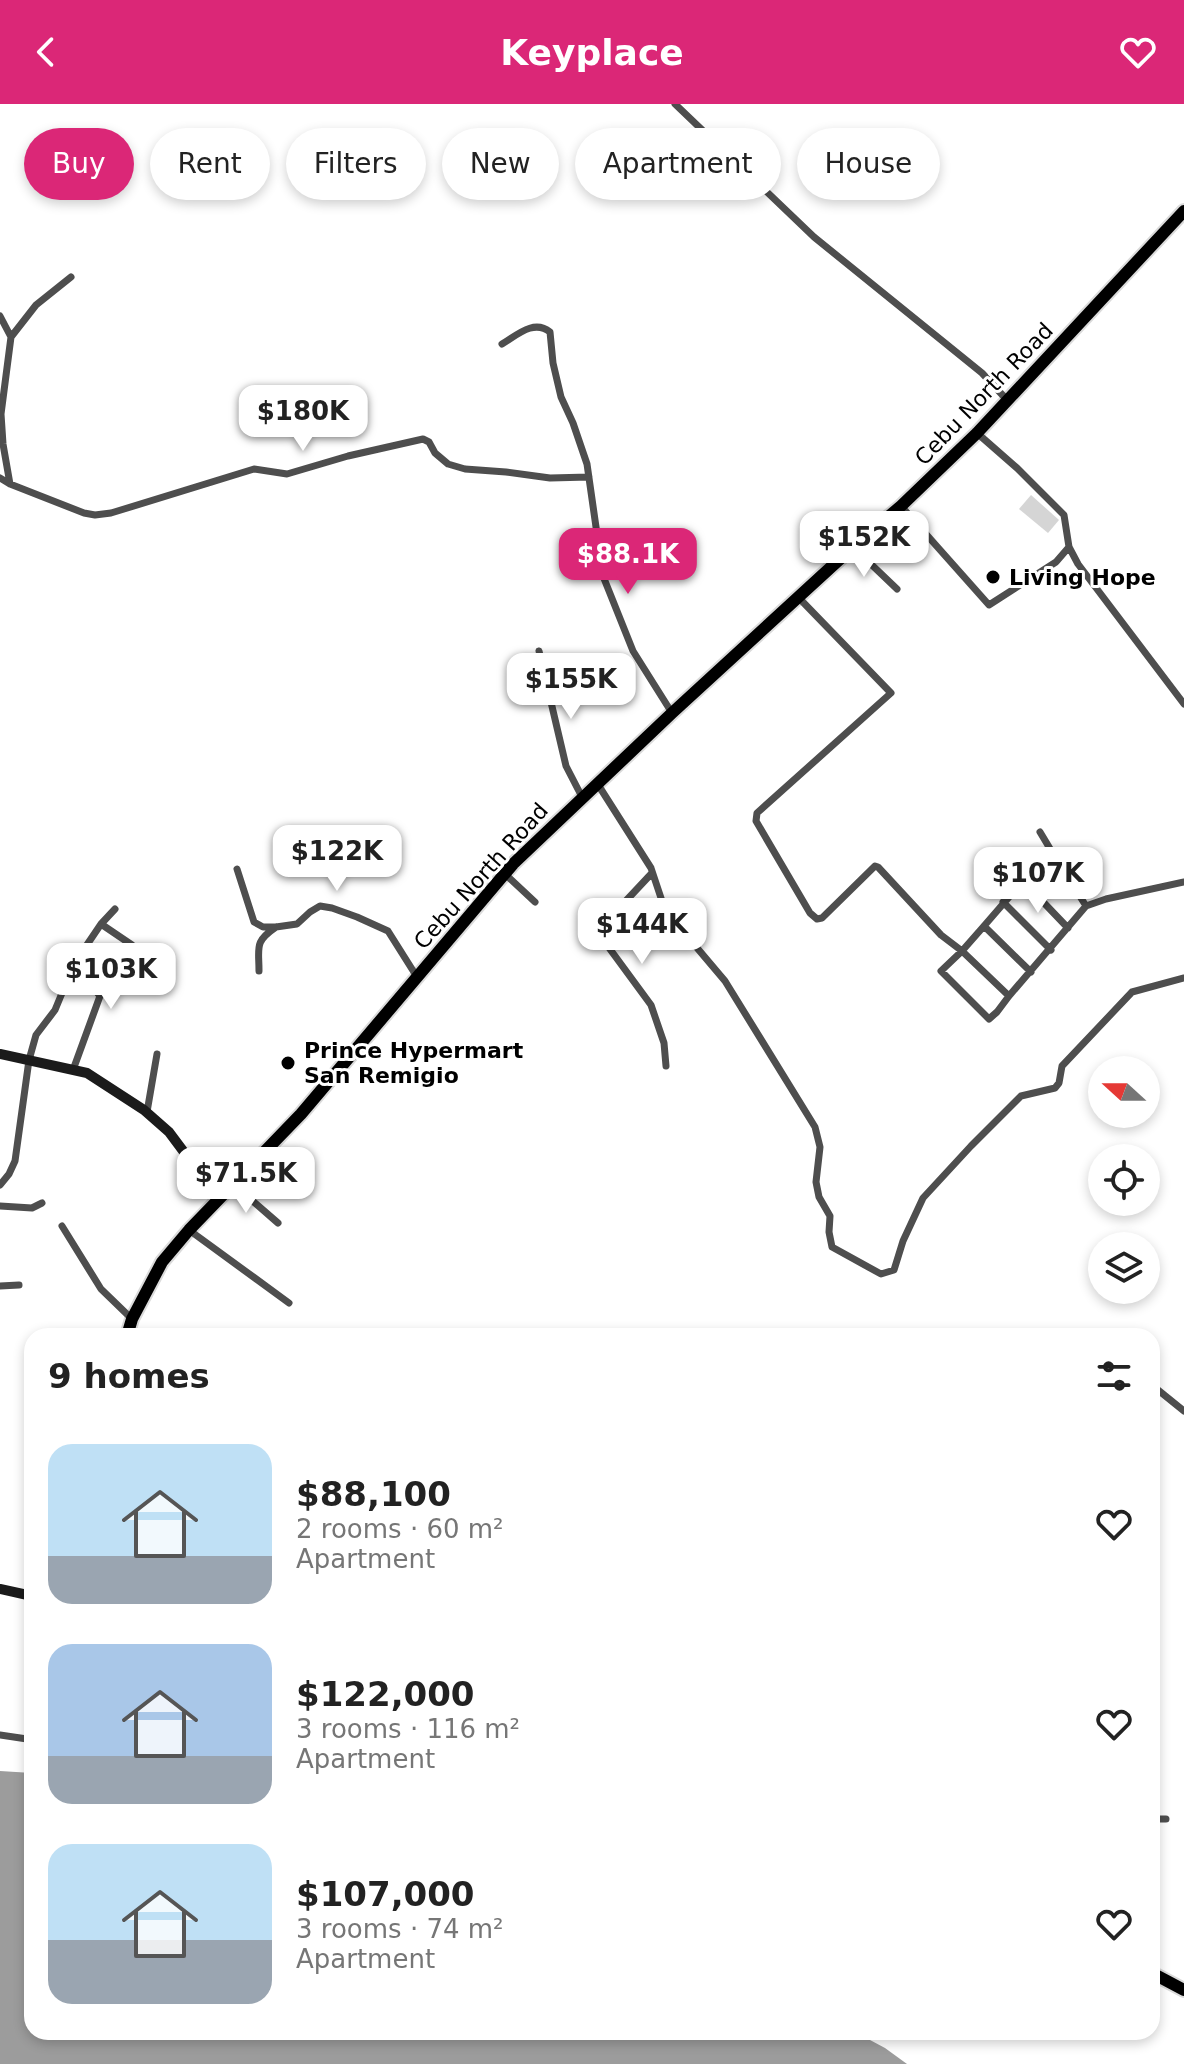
<!DOCTYPE html>
<html lang="en">
<head>
<meta charset="utf-8">
<style>
	body { margin:0; font-family:"DejaVu Sans",sans-serif; background:#f6f6f6; color:#222; height:100vh; display:flex; flex-direction:column; font-size:30px; white-space:nowrap }
	* { box-sizing:border-box; margin:0 }
	p { font-size:26px; color:#767676 }
	.icon { flex:none; width:44px; height:44px; fill:none; stroke:currentColor; stroke-width:2; stroke-linecap:round; stroke-linejoin:round }
	.map { position:relative; flex:1; overflow:hidden }
	.sheet { position:absolute; left:24px; top:1224px; width:1136px; height:712px; display:flex; flex-direction:column; background:#fff; border-radius:24px; box-shadow:0 4px 12px #0003 }
	.sheet>* { flex:none }
	.banner { position:absolute; left:24px; top:24px; width:1136px; height:72px; display:flex; gap:16px }
	.needle { width:52px; rotate:291deg }
	.tools { position:absolute; left:1088px; top:952px; display:grid; gap:16px }
	.tools a { display:grid; place-items:center; width:72px; height:72px; border-radius:50%; background:#fff; box-shadow:0 4px 12px #0003; font-size:40px }
	.price { position:absolute; translate:-50% -68px; padding:0 18px; border-radius:16px; background:#fff; color:#222; font-size:26px; line-height:52px; filter:drop-shadow(0 2px 4px #0008) }
	.price::after { content:''; position:absolute; left:50%; top:48px; width:24px; height:18px; margin-left:-12px; background:inherit; clip-path:polygon(0 0,100% 0,50% 100%) }
	.price.selected { background:#db2777; color:#fff }
	ul { padding:0; list-style:none }
	li { display:flex; align-items:center; gap:24px; height:200px; padding:0 24px }
	li span { display:grid; place-items:center; flex:none; width:224px; height:160px; border-radius:24px; color:#555 }
	li>.icon { margin-inline-start:auto }
	span .icon { width:96px; height:96px; fill:#fffc; stroke-width:1 }
	li b { font-size:34px }
	h2 { display:flex; justify-content:space-between; align-items:center; height:96px; padding:0 24px; font-size:34px }
	.chip { padding:0 28px; border-radius:36px; background:#fff; box-shadow:0 4px 12px #0003; font-size:28px; line-height:72px }
	.chip.selected { background:#db2777; color:#fff }
	header { display:flex; justify-content:space-between; align-items:center; height:104px; padding:0 24px; background:#db2777; color:#fff; font-size:36px; font-weight:700 }
	.map>svg:first-child { display:block }
	.green { fill:#d5d5d5 }
	.water { fill:#9c9c9c }
	.lines { fill:none; stroke-linecap:round; stroke-linejoin:round }
	.highway-casing { stroke:#dbdbdb; stroke-width:16 }
	.street { stroke:#4e4e4e; stroke-width:7 }
	.secondary { stroke:#1b1b1b; stroke-width:10 }
	.highway { stroke:#000; stroke-width:12 }
	.poi-dot { fill:#000; stroke:#fff; stroke-width:3 }
	.labels { text-anchor:middle; dominant-baseline:central; stroke-width:6; stroke-linejoin:round; paint-order:stroke }
	.street-label { font-size:22px; fill:#000; stroke:#fff }
	.poi-label { font-size:22px; font-weight:bold; fill:#000; stroke:#fff; text-anchor:start }
</style>
</head>
<body>
<header><svg class="icon" aria-label="back" viewBox="0 0 24 24"><path d="M15 5l-7 7 7 7"/></svg>Keyplace<svg class="icon" aria-label="heart" viewBox="0 0 24 24"><path d="M12 20l-8-8c-3-5 5-10 8-4 3-6 11-1 8 4z"/></svg></header>
<div class="map">
<svg width="1184" height="1960" viewBox="0 0 1184 1960">
	<rect width="100%" height="100%" fill="#fff"/>
	<path class="green" d="M1031,391L1059,416L1048,429L1019,405Z"/>
	<path class="water" d="M0,1667L32,1669V1928H855L885,1944L907,1960H0Z"/>
	<g class="lines">
		<defs>
			<path id="highway" d="M127,1232L132,1215L162,1158L189,1126L301,1010L513,760L672,609L853,443L901,402L977,329L1184,107
				M1152,1869L1184,1886"/>
		</defs>
		<use href="#highway" class="highway-casing"/>
		<path class="street" d="M675,0L814,133L982,269L1008,297
			M0,212L11,233
			M502,240C517,231 534,215 550,228L553,259L561,293L573,319L587,360L603,472L633,547L672,609
			M977,329L1017,364L1064,411L1069,443L1078,460L1184,600
			M0,374L10,380L84,409L95,411L111,409L254,365L287,370L348,352L423,335L429,338L435,349L448,360L465,365L506,368L550,374L589,373
			M10,380L3,340L1,310L11,233L36,201L71,173
			M901,402L989,501L1056,458L1069,443
			M853,443L897,485
			M798,493L891,589L757,709L756,717L810,809L817,815L822,814L875,762L878,763L941,831L962,847L1009,892L1086,802L1106,795L1184,778
			M539,547L566,662L582,693
			M597,679L651,764L665,806L725,877L815,1023L820,1043L816,1078L819,1093L830,1112L829,1128L832,1143L881,1170L894,1166L903,1137L923,1094L971,1042L1021,992L1055,984L1059,979L1062,962L1132,888L1184,874
			M1049,743L1086,802
			M237,765L254,818L263,823H276L297,820L310,808L320,802L332,804L357,813L388,827L417,873
			M652,769L607,817L603,825L604,837L651,901L664,939L666,962
			M505,770L535,798
			M1023,777L1068,824
			M1003,798L1051,846
			M101,820L132,841
			M984,822L1031,868
			M259,867C259,843 254,838 276,823
			M1009,892L997,908L989,915L941,867L962,847L984,822L1023,777L1049,743L1040,728
			M73,966L100,892L74,860
			M147,1008L157,950
			M233,1080L278,1119
			M0,1081L9,1070L15,1057L29,956L36,931L55,906L74,860L101,820L115,805
			M0,1102L32,1104L42,1099
			M62,1122L101,1185L132,1215
			M189,1126L289,1199
			M0,1182L19,1181
			M1152,1284L1158,1286L1184,1307
			M0,1631L27,1635L32,1632
			M1152,1715H1166"/>
		<path class="secondary" d="M0,950L87,969L144,1006L169,1028L219,1095
			M0,1485L32,1492"/>
		<use href="#highway" class="highway"/>
	</g>
	<g class="poi-dot">
		<circle cx="993" cy="473" r="8"/>
		<circle cx="288" cy="959" r="8"/>
	</g>
	<g class="labels">
		<g class="street-label">
			<text transform="translate(984 290) rotate(-46)">Cebu North Road</text>
			<text transform="translate(481 772) rotate(-48)">Cebu North Road</text>
		</g>
		<g class="poi-label">
			<text x="1009" y="473">Living Hope</text>
			<text x="304" y="946">Prince Hypermart<tspan x="304" dy="25">San Remigio</tspan></text>
		</g>
	</g>
</svg>
<div class="tools">
<a><svg class="needle" viewBox="-14 -14 28 28"><path d="M0-13l5 13h-10z" fill="#e53935"/><path d="M0 13l5-13h-10z" fill="#767676"/></svg></a>
<a><svg class="icon" aria-label="locate" viewBox="0 0 24 24"><circle cx="12" cy="12" r="6"/><path d="M12 2v4M12 18v4M2 12h4M18 12h4"/></svg></a>
<a><svg class="icon" aria-label="layers" viewBox="0 0 24 24"><path d="M12 4l9 5-9 5-9-5zM3 14l9 5 9-5"/></svg></a>
</div>
<b class="price" style="left:303px;top:349px">$180K</b>
<b class="price" style="left:864px;top:475px">$152K</b>
<b class="price selected" style="left:628px;top:492px">$88.1K</b>
<b class="price" style="left:571px;top:617px">$155K</b>
<b class="price" style="left:337px;top:789px">$122K</b>
<b class="price" style="left:1038px;top:811px">$107K</b>
<b class="price" style="left:642px;top:862px">$144K</b>
<b class="price" style="left:111px;top:907px">$103K</b>
<b class="price" style="left:246px;top:1111px">$71.5K</b>
<div class="banner">
<a class="chip selected">Buy</a>
<a class="chip">Rent</a>
<a class="chip">Filters</a>
<a class="chip">New</a>
<a class="chip">Apartment</a>
<a class="chip">House</a>
</div>
<section class="sheet">
<h2>9 homes<svg class="icon" aria-label="filters" viewBox="0 0 24 24"><path d="M4 7h16M4 17h16"/><circle cx="9" cy="7" r="2"/><circle cx="15" cy="17" r="2"/></svg></h2>
<ul>
<li><span style="background:linear-gradient(#bfe0f5 70%,#9aa5b1 0)"><svg class="icon" aria-label="home" viewBox="0 0 24 24"><path d="M3 11l9-7 9 7M6 9v11h12V9"/></svg></span><div><b>$88,100</b><p>2 rooms · 60 m²</p><p>Apartment</p></div><svg class="icon" aria-label="heart" viewBox="0 0 24 24"><path d="M12 20l-8-8c-3-5 5-10 8-4 3-6 11-1 8 4z"/></svg></li>
<li><span style="background:linear-gradient(#a9c7e8 70%,#9aa5b1 0)"><svg class="icon" aria-label="home" viewBox="0 0 24 24"><path d="M3 11l9-7 9 7M6 9v11h12V9"/></svg></span><div><b>$122,000</b><p>3 rooms · 116 m²</p><p>Apartment</p></div><svg class="icon" aria-label="heart" viewBox="0 0 24 24"><path d="M12 20l-8-8c-3-5 5-10 8-4 3-6 11-1 8 4z"/></svg></li>
<li><span style="background:linear-gradient(#bfe0f5 60%,#9aa5b1 0)"><svg class="icon" aria-label="home" viewBox="0 0 24 24"><path d="M3 11l9-7 9 7M6 9v11h12V9"/></svg></span><div><b>$107,000</b><p>3 rooms · 74 m²</p><p>Apartment</p></div><svg class="icon" aria-label="heart" viewBox="0 0 24 24"><path d="M12 20l-8-8c-3-5 5-10 8-4 3-6 11-1 8 4z"/></svg></li>
</ul>
</section>
</div>
</body>
</html>
